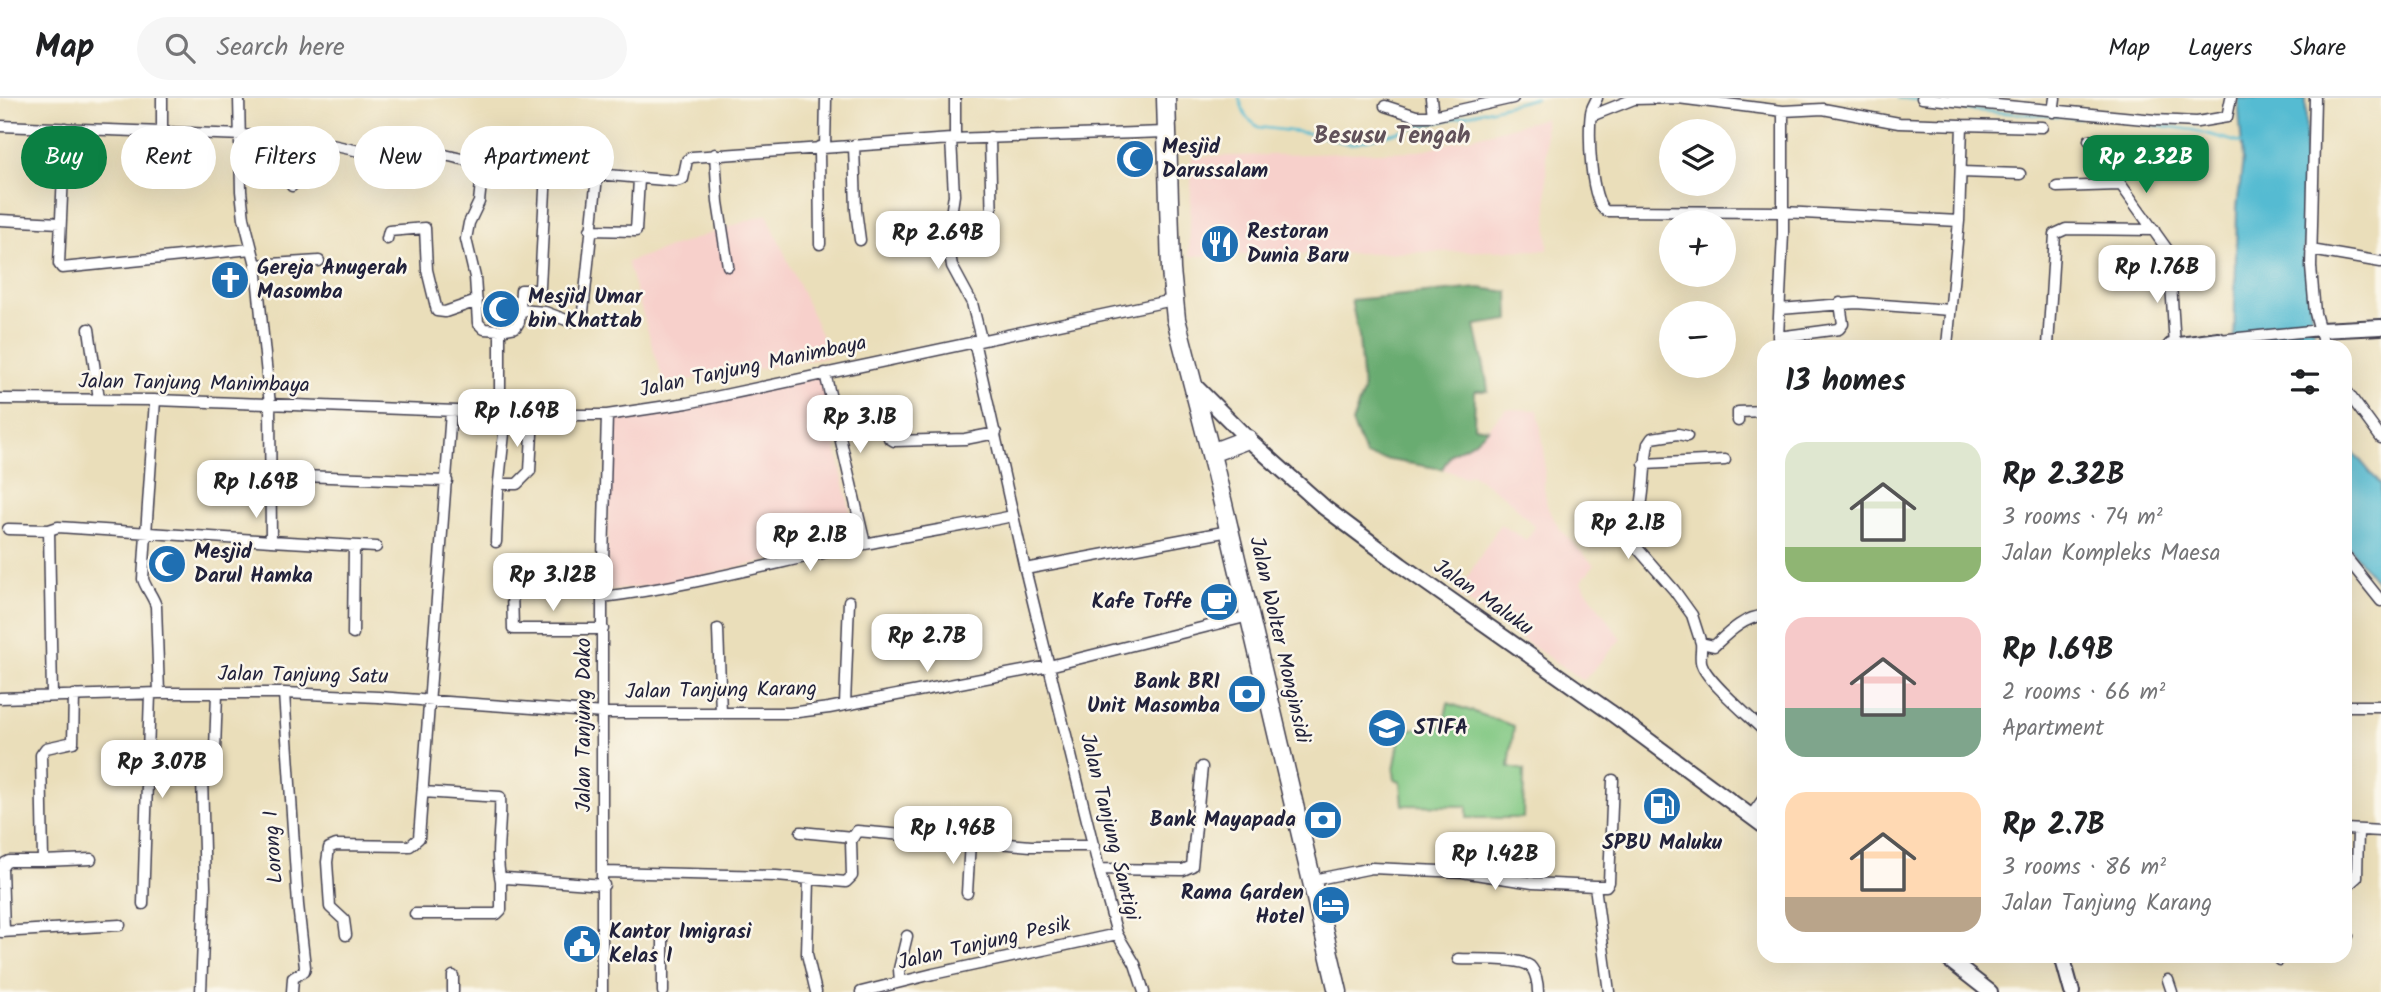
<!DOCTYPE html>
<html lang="en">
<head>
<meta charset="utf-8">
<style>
	body { margin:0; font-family:Kalam,sans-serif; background:#f6f6f6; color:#202124; height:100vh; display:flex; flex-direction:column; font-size:26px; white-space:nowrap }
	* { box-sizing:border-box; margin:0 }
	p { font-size:23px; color:#757577 }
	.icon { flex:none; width:38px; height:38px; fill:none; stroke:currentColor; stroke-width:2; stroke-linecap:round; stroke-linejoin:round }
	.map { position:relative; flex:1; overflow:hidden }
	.panel { position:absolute; left:1757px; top:242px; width:595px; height:623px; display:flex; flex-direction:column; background:#fff; border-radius:21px; box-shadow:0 7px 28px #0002 }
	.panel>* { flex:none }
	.hud { position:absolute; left:21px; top:28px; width:665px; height:63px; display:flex; gap:14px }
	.buttons { position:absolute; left:1659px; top:21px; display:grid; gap:14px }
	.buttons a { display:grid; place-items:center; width:77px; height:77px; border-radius:50%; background:#fff; box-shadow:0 7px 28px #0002; font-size:35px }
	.price { position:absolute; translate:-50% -60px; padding:0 16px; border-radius:14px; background:#fff; color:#222; font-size:23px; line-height:46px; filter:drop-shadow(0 2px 4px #0008) }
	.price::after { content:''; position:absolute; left:50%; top:42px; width:21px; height:16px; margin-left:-10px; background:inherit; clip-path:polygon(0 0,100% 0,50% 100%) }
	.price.current { background:#0b8043; color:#fff }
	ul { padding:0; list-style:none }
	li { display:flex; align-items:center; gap:21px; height:175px; padding:0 28px }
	li span { display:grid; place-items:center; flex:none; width:196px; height:140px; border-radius:21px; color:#555 }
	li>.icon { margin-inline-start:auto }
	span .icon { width:84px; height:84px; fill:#fffc; stroke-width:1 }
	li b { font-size:30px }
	h2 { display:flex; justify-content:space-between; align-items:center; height:84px; padding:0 28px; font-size:30px }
	.chip { padding:0 24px; border-radius:32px; background:#fff; box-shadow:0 7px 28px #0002; font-size:24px; line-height:63px }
	.chip.current { background:#0b8043; color:#fff }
	header { display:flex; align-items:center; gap:42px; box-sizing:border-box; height:98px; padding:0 35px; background:#fff; border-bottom:2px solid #e0e0e0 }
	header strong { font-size:33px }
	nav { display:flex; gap:38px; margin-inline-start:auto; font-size:24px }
	.search { width:490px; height:63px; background:#f6f6f6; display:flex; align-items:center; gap:18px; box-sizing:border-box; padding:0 24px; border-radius:38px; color:#757577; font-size:26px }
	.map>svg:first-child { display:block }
	.built { fill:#f7d0cb }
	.green { fill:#82c883; stroke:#52755f; stroke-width:2 }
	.forest { fill:#69ac71; stroke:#466756; stroke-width:2 }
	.water { fill:#54bbd2; stroke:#3b6e86; stroke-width:2 }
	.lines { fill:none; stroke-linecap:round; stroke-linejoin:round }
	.stream { stroke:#54bbd2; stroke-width:2.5 }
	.street-casing { stroke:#403e4e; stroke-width:13 }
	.secondary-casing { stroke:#403e4e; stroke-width:18 }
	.highway-casing { stroke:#403e4e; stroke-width:21 }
	.street { stroke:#fff; stroke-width:10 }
	.secondary { stroke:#fff; stroke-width:14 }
	.highway { stroke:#fff; stroke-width:18 }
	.labels { text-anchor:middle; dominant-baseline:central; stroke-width:5; stroke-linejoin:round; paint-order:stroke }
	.poi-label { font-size:21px; font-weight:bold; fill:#22223b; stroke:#fbf7ec; text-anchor:start }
	.street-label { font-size:21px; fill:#22223b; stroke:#fbf7ec }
	.quarter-label { font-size:24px; font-weight:bold; fill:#61525a; stroke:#fbf7ec }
</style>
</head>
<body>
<header>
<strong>Map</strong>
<div class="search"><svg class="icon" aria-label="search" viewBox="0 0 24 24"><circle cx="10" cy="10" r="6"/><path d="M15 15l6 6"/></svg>Search here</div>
<nav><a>Map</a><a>Layers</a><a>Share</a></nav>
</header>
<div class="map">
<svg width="2381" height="894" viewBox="0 0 2381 894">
	<rect width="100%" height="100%" fill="#fbf7ec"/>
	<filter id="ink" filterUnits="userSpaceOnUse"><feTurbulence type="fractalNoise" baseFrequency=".0143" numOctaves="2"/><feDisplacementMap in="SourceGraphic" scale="14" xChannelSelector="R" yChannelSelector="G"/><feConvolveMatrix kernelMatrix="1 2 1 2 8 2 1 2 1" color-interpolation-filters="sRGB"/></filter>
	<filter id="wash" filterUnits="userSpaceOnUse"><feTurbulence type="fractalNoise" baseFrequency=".00686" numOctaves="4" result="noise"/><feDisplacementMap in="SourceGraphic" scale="28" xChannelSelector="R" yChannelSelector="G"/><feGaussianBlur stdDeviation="1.57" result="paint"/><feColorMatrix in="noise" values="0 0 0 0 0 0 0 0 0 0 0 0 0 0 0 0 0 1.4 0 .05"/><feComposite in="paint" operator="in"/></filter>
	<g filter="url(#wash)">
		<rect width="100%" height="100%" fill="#eadeba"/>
		<path class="built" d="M1545,20L1548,152L1189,158L1192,59L1419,53Z
			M767,116L831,259L664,286L627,164Z
			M820,278L856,438L767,463L653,488L606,493L611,321L688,309Z
			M1506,311L1538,312L1545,358L1544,389L1547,408L1559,430L1594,467L1581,484L1621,541L1583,583L1457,496L1500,426L1526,442L1535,429L1506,399L1471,376L1465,379L1442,371L1451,356L1474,344Z"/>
		<path class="green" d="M1448,605L1514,628L1509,669L1524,672L1523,720H1467V708L1403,707L1401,684L1395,682L1394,673L1401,632L1443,628Z"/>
		<path class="forest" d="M1479,190L1508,194L1509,222L1475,227C1479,250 1486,270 1488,293H1475L1474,329L1488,331L1474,344L1451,356L1442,371L1366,358L1352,325L1363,294L1359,239L1351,202Z"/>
		<path class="water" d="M2238,0H2306L2304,153L2315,248H2234L2237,110L2243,62Z
			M2345,344L2381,387V490L2345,444Z"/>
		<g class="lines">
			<path class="stream" d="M1239,0L1246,19L1258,29L1307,35L1350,46L1536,0
				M1898,0L1919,2
				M1943,6L1968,12L2079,20
				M2141,25L2193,32L2244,46"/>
		</g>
	</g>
	<g filter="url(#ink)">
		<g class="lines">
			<defs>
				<path id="street" d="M955,0V41
					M1431,0L1433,18
					M1597,0C1595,5 1591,10 1591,15C1588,34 1590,104 1606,113L1783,114L1959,123
					M1922,0L2155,22L2197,24L2227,19L2231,0
					M2315,0L2311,169L2315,215L2324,248
					M1385,8L1416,18H1433L1513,0
					M1783,13L1823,11L1899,25L1962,27L1959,123L1947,248
					M2053,14L2055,0
					M1591,18L1634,1L1678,0L1783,13V136L1778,239L1780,248
					M1962,27L2042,29
					M0,28L273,38L313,43L373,56L423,55L445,57L483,66L676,83L683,81L687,62L692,59L951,41L1166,34
					M65,30L59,166L62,170L251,151
					M162,34V0
					M990,39L992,133
					M951,41L954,97L949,130L950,156L952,168L972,205L981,241
					M2089,42L2169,154L2175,248
					M854,47L856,112L860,142
					M819,49L820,146
					M825,49L826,0
					M715,56L718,104L728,168
					M483,66L479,104L469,125L466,141L475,179L478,225L484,231L500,232V315
					M546,73L540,189L538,192H521L520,212L545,214L569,223L580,222L583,214L597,78
					M1961,74L2020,76
					M292,88L304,69L313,43
					M2057,89L2119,87
					M0,122L60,125
					M590,132L636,133L639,81
					M387,141L389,133L425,130L427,172L437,213L445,214L477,203
					M2311,152L2381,164
					M256,167L319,163
					M1780,211L1856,205L1950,212
					M89,231L99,301
					M500,232L516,229L519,224L520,212
					M1778,239L1839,231L1843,226L1840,205
					M974,243L1025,471L1099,771L1117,836L1135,866L1144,894
					M2048,248L2055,136L2066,131L2154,132
					M2221,248L2219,242L2320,232
					M825,275L865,446
					M2345,291L2381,340
					M0,301L155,302L563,317H607L687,305L1173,202
					M155,302L143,481C146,491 153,498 156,508L159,595
					M1738,323V314L1764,313
					M887,329L889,340L894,343L965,341L996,335
					M1687,338L1678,336L1652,340L1648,346C1644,366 1645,388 1641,408C1638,422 1627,428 1632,444L1674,492L1692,517L1701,545
					M1644,366L1725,362
					M271,377L447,383
					M499,386H517L530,373L533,317
					M8,431L49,432
					M271,443L376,449
					M496,444L498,393L506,316
					M2345,458L2381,503
					M1025,471L1229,433
					M512,492L513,531H603
					M602,499C692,488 777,464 865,446C914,436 964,428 1013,418
					M1764,518C1745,518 1728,535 1714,548L1701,545C1702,552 1699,561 1702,567C1708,584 1750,619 1764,633
					M718,531L721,615
					M353,536L354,448
					M284,595L298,807L305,869L304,873L293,880L292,894
					M52,598L49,432L58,429L271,443L270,307L256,167L244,120L241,93L239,0
					M0,600L159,595H284L378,599L604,615H790L829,610L1049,568L1249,518
					M845,606L849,503
					M2345,608H2381
					M423,694L500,699C502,727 494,755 501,783
					M1751,718L1764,700
					M2345,731L2381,733
					M801,734L852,739
					M43,763L91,761
					M1099,771L1183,772L1192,768L1202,669
					M604,774L776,778L846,784L852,778L851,743L857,733L1031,748H1094
					M809,781L807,856L816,894
					M1313,782L1372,770L1462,774L1533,785L1595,788L1609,894
					M1595,788H1606L1609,784L1613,682
					M967,795L970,743
					M2346,801L2348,787L2357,779L2358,732
					M143,806L150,596
					M415,816H497L501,812V783L506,780L604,787
					M1,834L120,827
					M4,834L2,770L5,765L9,763H43L41,657L46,650L73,644L74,597
					M346,837L344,822L330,809L327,764L329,750L336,747L410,748L419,740L451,314
					M2345,838H2348
					M2279,858V862
					M1458,861C1474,862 1518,859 1530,868C1536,874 1538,886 1538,894
					M2168,882L2172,894
					M900,884L899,871L907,838
					M201,894L205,790L202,679L215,652L217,595
					M453,894V878
					M602,894V499L607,317
					M663,894V837
					M861,894L933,876L1117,836"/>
				<path id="secondary" d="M2320,232L2381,229
					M2171,248L2219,242
					M1194,287L1248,341L1325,410L1401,467L1610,614L1764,728
					M1944,858L1990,894
					M2062,858L2072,894"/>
				<path id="highway" d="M1166,0L1171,172L1176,221L1216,376L1338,894
					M1211,355L1248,341"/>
			</defs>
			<use href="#street" class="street-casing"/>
			<use href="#secondary" class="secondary-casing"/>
			<use href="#highway" class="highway-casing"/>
			<use href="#street" class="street"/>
			<use href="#secondary" class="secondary"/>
			<use href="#highway" class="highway"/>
		</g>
	</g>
	<defs>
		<symbol id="mosque-disc" viewBox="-11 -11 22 22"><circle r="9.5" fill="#1f6fb2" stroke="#fbf7ec"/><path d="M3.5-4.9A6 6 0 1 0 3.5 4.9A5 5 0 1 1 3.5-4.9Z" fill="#fff"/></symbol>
		<symbol id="restaurant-disc" viewBox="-11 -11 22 22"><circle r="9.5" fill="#1f6fb2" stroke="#fbf7ec"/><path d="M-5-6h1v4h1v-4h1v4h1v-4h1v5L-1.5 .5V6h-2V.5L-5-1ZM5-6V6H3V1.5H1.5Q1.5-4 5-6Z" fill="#fff"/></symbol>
		<symbol id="church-disc" viewBox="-11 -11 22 22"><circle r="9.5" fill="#1f6fb2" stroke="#fbf7ec"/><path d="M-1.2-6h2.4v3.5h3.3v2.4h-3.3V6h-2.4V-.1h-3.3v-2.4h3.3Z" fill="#fff"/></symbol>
		<symbol id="cafe-disc" viewBox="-11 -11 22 22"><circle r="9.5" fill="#1f6fb2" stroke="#fbf7ec"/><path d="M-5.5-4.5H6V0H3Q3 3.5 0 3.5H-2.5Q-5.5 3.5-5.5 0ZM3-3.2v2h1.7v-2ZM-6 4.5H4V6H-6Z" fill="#fff"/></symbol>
		<symbol id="bank-disc" viewBox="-11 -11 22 22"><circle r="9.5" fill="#1f6fb2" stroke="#fbf7ec"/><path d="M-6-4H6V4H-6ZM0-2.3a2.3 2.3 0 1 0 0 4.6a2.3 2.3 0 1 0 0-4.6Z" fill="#fff"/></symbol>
		<symbol id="university-disc" viewBox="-11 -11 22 22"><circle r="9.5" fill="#1f6fb2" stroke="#fbf7ec"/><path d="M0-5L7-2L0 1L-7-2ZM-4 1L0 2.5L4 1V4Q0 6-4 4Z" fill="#fff"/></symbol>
		<symbol id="fuel-disc" viewBox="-11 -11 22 22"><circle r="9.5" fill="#1f6fb2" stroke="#fbf7ec"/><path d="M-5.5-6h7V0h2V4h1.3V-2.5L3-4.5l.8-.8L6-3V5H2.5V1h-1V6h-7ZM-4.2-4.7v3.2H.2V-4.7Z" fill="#fff"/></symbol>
		<symbol id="hotel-disc" viewBox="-11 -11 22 22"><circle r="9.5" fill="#1f6fb2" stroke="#fbf7ec"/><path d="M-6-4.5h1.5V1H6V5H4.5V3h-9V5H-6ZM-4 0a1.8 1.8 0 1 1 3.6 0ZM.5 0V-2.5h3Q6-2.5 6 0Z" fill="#fff"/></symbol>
		<symbol id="civic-disc" viewBox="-11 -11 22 22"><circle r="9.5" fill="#1f6fb2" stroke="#fbf7ec"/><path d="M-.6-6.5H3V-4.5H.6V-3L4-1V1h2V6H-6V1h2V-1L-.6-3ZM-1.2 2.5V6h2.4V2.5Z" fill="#fff"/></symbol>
	</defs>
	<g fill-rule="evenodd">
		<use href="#mosque-disc" x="1113" y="39" width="44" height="44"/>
		<use href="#restaurant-disc" x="1198" y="124" width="44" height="44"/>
		<use href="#church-disc" x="208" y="160" width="44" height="44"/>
		<use href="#mosque-disc" x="479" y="189" width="44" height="44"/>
		<use href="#mosque-disc" x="145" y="444" width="44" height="44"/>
		<use href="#cafe-disc" x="1197" y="482" width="44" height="44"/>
		<use href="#bank-disc" x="1225" y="574" width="44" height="44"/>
		<use href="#university-disc" x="1365" y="608" width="44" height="44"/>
		<use href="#fuel-disc" x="1640" y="686" width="44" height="44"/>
		<use href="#bank-disc" x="1301" y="700" width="44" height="44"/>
		<use href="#hotel-disc" x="1309" y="785" width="44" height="44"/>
		<use href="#civic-disc" x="560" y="824" width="44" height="44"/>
	</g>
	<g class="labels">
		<g class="poi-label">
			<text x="1162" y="49">Mesjid<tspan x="1162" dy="24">Darussalam</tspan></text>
			<text x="1247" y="134">Restoran<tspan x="1247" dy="24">Dunia Baru</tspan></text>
			<text x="257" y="170">Gereja Anugerah<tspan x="257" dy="24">Masomba</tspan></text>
			<text x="528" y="199">Mesjid Umar<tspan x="528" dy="24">bin Khattab</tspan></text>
			<text x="194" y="454">Mesjid<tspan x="194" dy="24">Darul Hamka</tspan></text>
			<text x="1192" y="504" text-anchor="end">Kafe Toffe</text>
			<text x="1220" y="584" text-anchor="end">Bank BRI<tspan x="1220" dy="24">Unit Masomba</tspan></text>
			<text x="1414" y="630">STIFA</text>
			<text x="1296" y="722" text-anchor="end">Bank Mayapada</text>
			<text x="1662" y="745" text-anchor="middle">SPBU Maluku</text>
			<text x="1304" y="795" text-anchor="end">Rama Garden<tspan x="1304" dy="24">Hotel</tspan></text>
			<text x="609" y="834">Kantor Imigrasi<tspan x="609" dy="24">Kelas I</tspan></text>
		</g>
		<g class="street-label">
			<text transform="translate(753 269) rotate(-12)">Jalan Tanjung Manimbaya</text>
			<text transform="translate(194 286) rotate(1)">Jalan Tanjung Manimbaya</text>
			<text transform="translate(1483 500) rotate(35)">Jalan Maluku</text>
			<text transform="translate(1279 542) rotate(77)">Jalan Wolter Monginsidi</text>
			<text transform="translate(303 578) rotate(1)">Jalan Tanjung Satu</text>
			<text transform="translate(721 593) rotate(-1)">Jalan Tanjung Karang</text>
			<text transform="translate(584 627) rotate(-90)">Jalan Tanjung Dako</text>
			<text transform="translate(1109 729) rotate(76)">Jalan Tanjung Santigi</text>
			<text transform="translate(274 749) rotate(-94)">Lorong I</text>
			<text transform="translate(984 846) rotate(-13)">Jalan Tanjung Pesik</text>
		</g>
		<g class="quarter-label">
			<text x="1392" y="38">Besusu Tengah</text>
		</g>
	</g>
</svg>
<div class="buttons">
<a><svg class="icon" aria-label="layers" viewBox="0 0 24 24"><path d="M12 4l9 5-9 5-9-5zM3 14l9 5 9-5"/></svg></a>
<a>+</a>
<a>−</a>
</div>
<b class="price current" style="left:2146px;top:97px">Rp 2.32B</b>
<b class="price" style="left:938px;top:173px">Rp 2.69B</b>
<b class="price" style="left:2157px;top:207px">Rp 1.76B</b>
<b class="price" style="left:517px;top:351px">Rp 1.69B</b>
<b class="price" style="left:860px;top:357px">Rp 3.1B</b>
<b class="price" style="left:256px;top:422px">Rp 1.69B</b>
<b class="price" style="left:1628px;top:463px">Rp 2.1B</b>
<b class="price" style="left:810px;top:475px">Rp 2.1B</b>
<b class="price" style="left:553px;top:515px">Rp 3.12B</b>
<b class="price" style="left:927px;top:576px">Rp 2.7B</b>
<b class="price" style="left:162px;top:702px">Rp 3.07B</b>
<b class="price" style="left:953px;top:768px">Rp 1.96B</b>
<b class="price" style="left:1495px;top:794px">Rp 1.42B</b>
<div class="hud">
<a class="chip current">Buy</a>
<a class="chip">Rent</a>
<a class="chip">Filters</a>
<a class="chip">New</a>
<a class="chip">Apartment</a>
</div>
<section class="panel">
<h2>13 homes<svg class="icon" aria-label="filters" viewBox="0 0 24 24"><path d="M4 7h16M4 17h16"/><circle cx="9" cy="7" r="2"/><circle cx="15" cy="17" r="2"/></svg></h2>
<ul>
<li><span style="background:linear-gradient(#dfe7d0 75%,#8fb573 0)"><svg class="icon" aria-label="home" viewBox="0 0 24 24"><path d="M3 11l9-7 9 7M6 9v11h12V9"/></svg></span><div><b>Rp 2.32B</b><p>3 rooms · 74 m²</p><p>Jalan Kompleks Maesa</p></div></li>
<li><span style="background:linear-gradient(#f6c9c9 65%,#7fa58c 0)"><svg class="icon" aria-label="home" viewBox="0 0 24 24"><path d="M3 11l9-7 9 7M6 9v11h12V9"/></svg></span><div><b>Rp 1.69B</b><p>2 rooms · 66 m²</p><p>Apartment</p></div></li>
<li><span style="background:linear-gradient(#ffd9b3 75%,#b9a48a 0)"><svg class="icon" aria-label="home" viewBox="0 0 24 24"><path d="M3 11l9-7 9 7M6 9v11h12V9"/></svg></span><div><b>Rp 2.7B</b><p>3 rooms · 86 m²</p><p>Jalan Tanjung Karang</p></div></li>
</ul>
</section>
</div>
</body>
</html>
